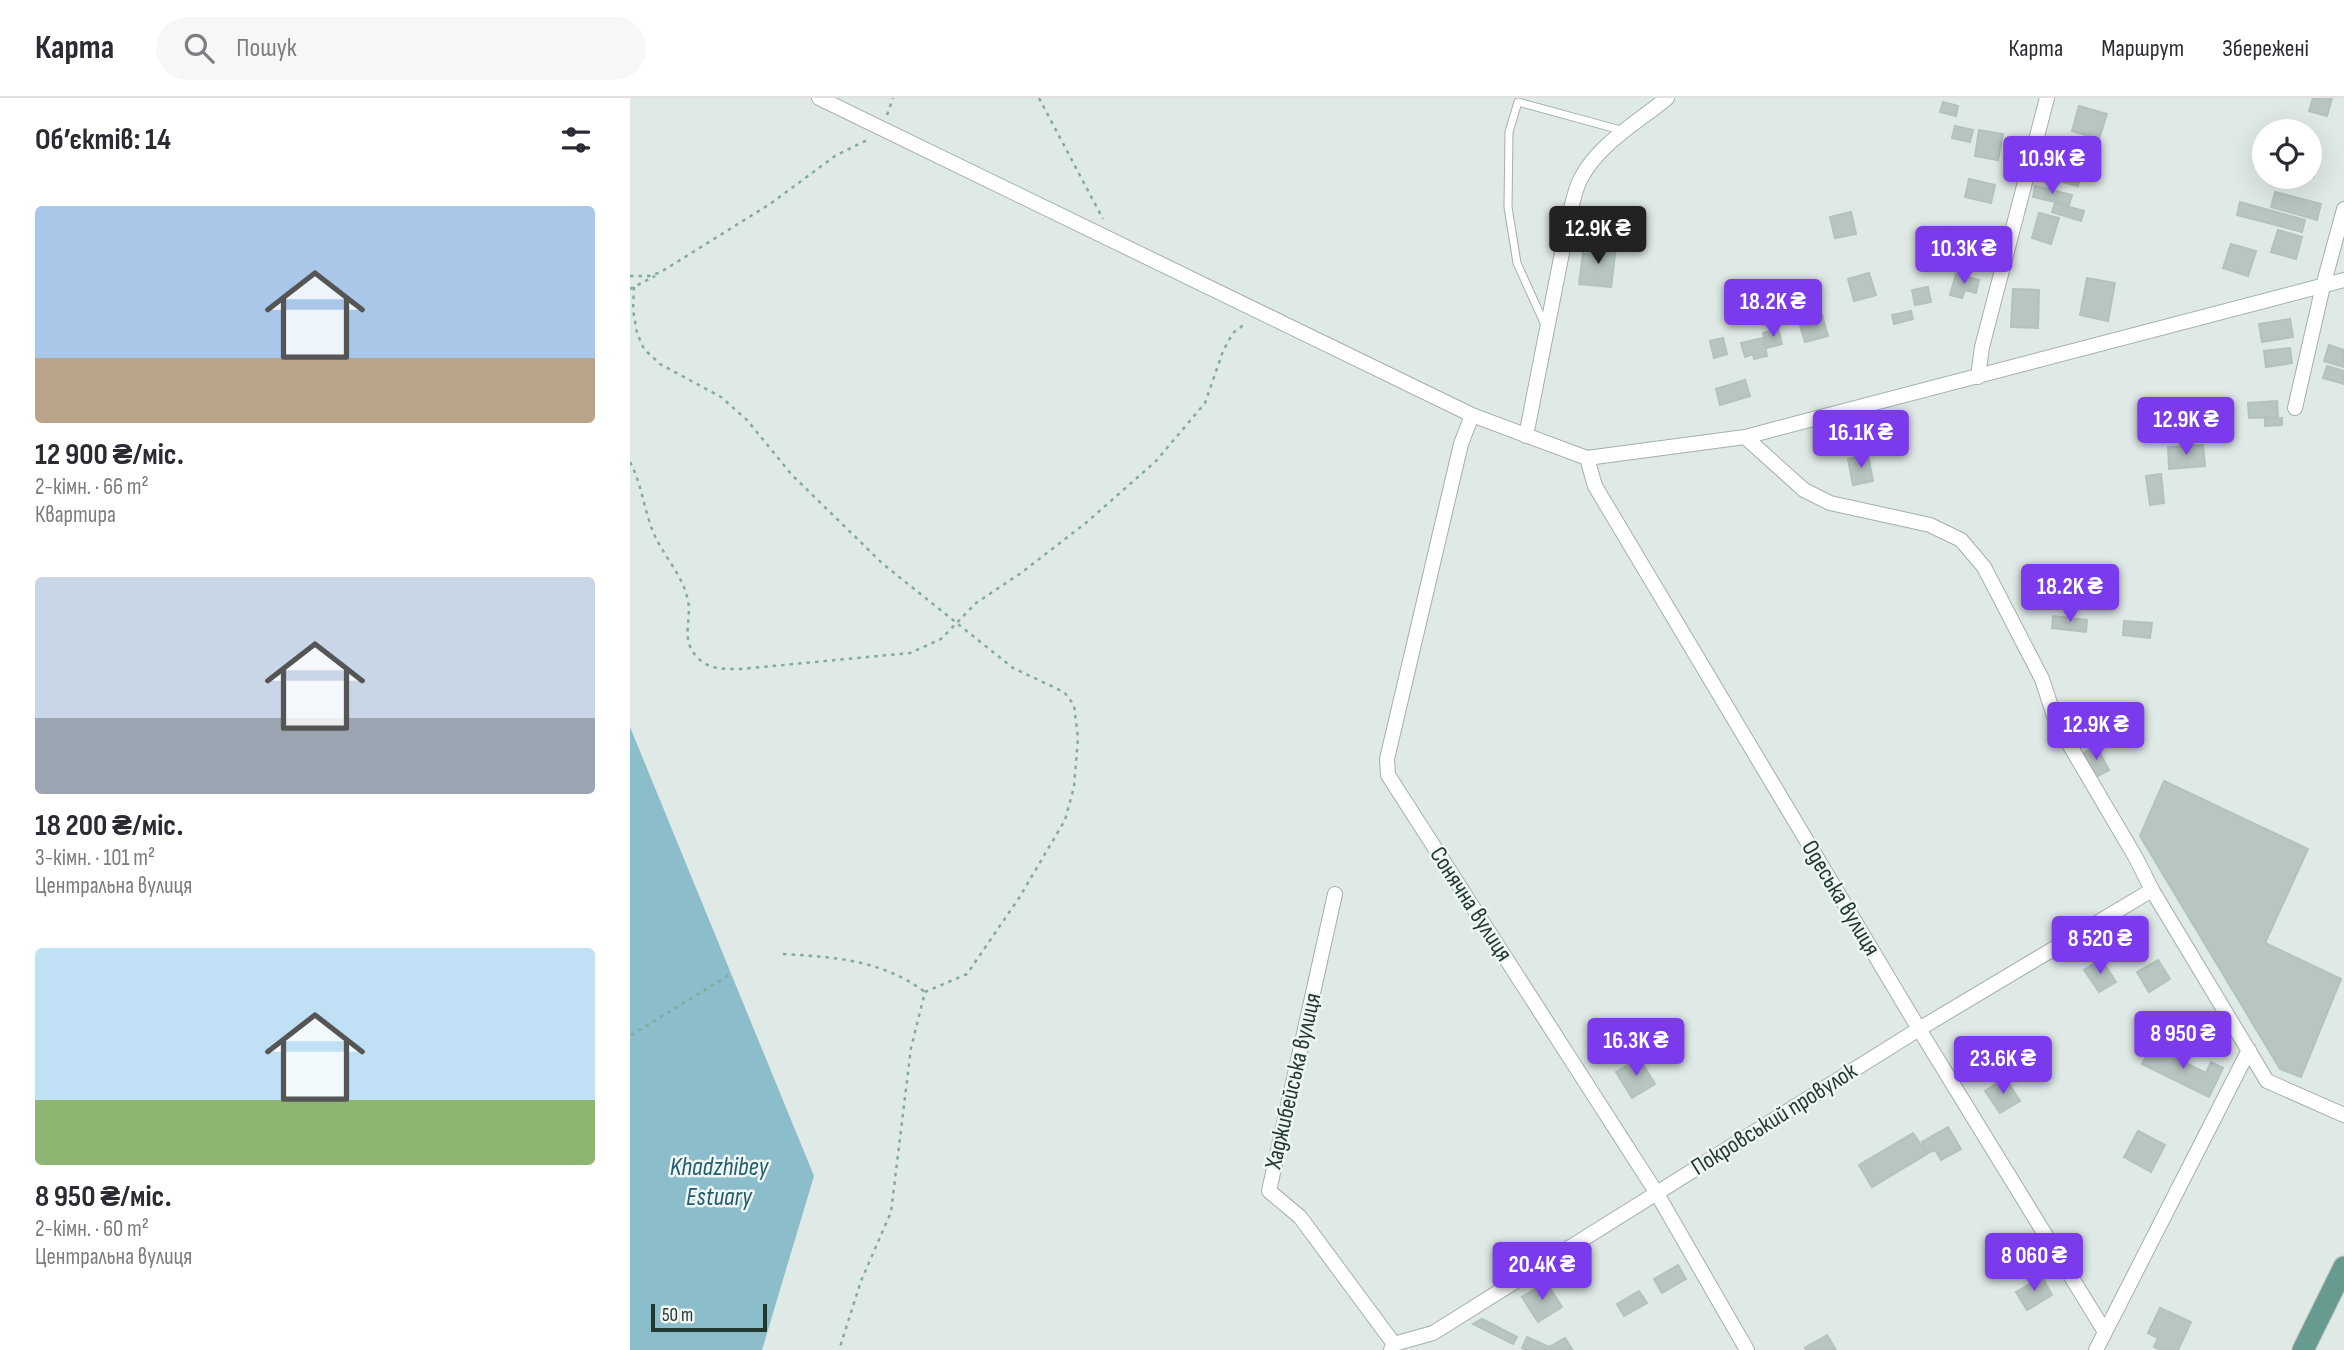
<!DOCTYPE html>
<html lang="uk">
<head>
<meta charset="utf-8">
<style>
	body { margin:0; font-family:"Sofia Sans Condensed",sans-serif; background:#f7f7f7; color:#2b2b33; height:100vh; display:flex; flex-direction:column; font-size:26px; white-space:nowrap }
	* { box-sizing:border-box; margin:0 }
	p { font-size:23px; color:#7c7c81 }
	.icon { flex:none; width:38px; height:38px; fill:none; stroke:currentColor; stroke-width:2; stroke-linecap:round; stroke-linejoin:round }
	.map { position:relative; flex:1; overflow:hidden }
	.panel { display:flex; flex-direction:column; background:#fff; width:630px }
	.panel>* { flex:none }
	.tools { position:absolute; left:1622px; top:21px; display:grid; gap:14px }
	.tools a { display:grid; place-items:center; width:70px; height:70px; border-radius:50%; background:#fff; box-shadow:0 7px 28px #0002; font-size:35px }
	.scale { position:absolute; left:21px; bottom:18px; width:116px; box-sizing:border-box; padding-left:7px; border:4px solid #223833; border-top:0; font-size:19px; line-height:24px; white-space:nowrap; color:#223833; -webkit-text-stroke:5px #eff6f3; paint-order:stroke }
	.price { position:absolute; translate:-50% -60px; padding:0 16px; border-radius:7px; background:#7c3aed; color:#fff; font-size:23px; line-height:46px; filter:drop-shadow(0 2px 4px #0008) }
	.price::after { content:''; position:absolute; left:50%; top:42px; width:21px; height:16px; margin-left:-10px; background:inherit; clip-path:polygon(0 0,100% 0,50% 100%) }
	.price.current { background:#222; color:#fff }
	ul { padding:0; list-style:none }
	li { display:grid; align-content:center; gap:14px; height:371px; padding:0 35px }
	li span { display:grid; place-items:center; height:217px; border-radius:7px; color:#555 }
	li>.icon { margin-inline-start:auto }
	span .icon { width:126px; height:126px; fill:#fffc; stroke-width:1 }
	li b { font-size:30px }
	h2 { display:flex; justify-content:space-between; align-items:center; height:84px; padding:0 35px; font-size:30px }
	header { display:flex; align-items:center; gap:42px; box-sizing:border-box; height:98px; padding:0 35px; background:#fff; border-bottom:2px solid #e1e1e2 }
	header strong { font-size:33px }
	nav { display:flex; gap:38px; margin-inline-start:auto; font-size:24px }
	.search { width:490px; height:63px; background:#f7f7f7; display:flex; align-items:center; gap:18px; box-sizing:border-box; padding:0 24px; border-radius:38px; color:#7c7c81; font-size:26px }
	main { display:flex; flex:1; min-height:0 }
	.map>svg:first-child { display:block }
	.water { fill:#8cbdca }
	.building { fill:#b8c6c1; stroke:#b3c2bc; stroke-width:2 }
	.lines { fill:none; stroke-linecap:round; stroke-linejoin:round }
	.service-casing { stroke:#a3b0ac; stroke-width:9 }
	.minor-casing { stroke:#a3b0ac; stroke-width:16 }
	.primary-casing { stroke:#bdc3c2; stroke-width:23 }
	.path { stroke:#83aaa0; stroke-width:2.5; stroke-dasharray:3.5 5; stroke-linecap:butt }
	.service { stroke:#fff; stroke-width:7 }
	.minor { stroke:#fff; stroke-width:14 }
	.primary { stroke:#689b90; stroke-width:21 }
	.labels { text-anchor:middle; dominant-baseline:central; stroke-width:5; stroke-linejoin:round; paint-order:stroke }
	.street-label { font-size:24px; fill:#223833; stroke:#eff6f3 }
	.water-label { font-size:26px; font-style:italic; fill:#225d6e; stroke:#eff6f3 }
</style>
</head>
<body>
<header>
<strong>Карта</strong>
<div class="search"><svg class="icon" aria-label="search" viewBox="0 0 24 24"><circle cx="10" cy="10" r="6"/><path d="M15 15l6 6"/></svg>Пошук</div>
<nav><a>Карта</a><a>Маршрут</a><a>Збережені</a></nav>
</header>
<main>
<section class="panel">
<h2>Об’єктів: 14<svg class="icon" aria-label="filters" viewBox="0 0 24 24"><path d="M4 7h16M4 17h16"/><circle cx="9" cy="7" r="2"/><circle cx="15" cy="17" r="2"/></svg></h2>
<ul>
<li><span style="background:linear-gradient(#a9c7e8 70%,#b9a48a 0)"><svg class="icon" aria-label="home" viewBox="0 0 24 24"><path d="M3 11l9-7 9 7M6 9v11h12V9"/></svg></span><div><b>12 900 ₴/міс.</b><p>2-кімн. · 66 m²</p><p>Квартира</p></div></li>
<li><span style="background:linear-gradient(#c9d6e8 65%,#9aa5b1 0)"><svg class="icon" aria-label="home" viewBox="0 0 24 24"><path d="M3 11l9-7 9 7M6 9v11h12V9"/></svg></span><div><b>18 200 ₴/міс.</b><p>3-кімн. · 101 m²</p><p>Центральна вулиця</p></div></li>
<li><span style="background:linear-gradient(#bfe0f5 70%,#8fb573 0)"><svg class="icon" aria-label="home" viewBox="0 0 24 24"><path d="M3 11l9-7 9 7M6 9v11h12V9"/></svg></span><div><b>8 950 ₴/міс.</b><p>2-кімн. · 60 m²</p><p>Центральна вулиця</p></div></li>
</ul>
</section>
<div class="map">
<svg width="1714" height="1252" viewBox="0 0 1714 1252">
	<rect width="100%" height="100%" fill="#dfe9e5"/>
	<path class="water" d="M0,629L184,1078L132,1252H0Z"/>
	<path class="building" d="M1683,0H1702L1697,18L1679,13Z
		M1313,4L1328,8L1326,18L1310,14Z
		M1449,8L1477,16L1469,41L1442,33Z
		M1325,28L1343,32L1340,44L1322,40Z
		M1349,32L1373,36L1368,62L1345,58Z
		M1433,50L1457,56L1448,88L1425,82Z
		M1680,51L1691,55L1683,79L1680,78Z
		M1339,81L1365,87L1361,105L1335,99Z
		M1405,88L1442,97L1439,107L1403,99Z
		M1645,94L1691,106L1687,122L1641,109Z
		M1610,104L1675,122L1672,134L1607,117Z
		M1425,105L1454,113L1451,123L1422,114Z
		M1221,114L1226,136L1205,140L1200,119Z
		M1409,115L1429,120L1421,146L1402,140Z
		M1322,129L1356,137L1351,159L1316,150Z
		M1648,132L1672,139L1666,161L1641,154Z
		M960,146L986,149L981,189L949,186L953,155L959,156Z
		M1601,146L1626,153L1618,178L1593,170Z
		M1239,175L1246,197L1224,203L1218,181Z
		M1326,176L1349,182L1346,195L1335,192L1332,200L1320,197Z
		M1457,180L1485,185L1478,223L1450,217Z
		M1298,189L1301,204L1285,207L1282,192Z
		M1383,191L1409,192L1408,230L1381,229Z
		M1281,213L1283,221L1264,226L1262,217Z
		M1192,217L1198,238L1175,244L1169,224Z
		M1660,221L1663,239L1632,244L1629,226Z
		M1148,231L1152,246L1137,250L1133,235Z
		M1093,240L1097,256L1084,260L1080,243Z
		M1133,240L1137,258L1124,261L1123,256L1115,259L1111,245Z
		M1699,247L1714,252V269L1694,263Z
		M1660,250L1662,265L1636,269L1634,253Z
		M1697,268L1714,273V286L1693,280Z
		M1115,282L1120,298L1090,307L1086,291Z
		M1647,303L1648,319L1619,320L1618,305Z
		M1652,320V327L1635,328V321Z
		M1573,347L1575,368L1539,371L1538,349Z
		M1238,357L1243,383L1223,387L1218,361Z
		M1531,376L1534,405L1520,407L1516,378Z
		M1435,471L1460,473L1457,509L1432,507Z
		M1423,518L1457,522L1456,534L1422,530Z
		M1494,523L1522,525L1520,540L1493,537Z
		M1466,648L1479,672L1466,679L1454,655Z
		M1534,683L1678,751L1635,845L1711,881L1671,979L1650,971L1510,738Z
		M1471,861L1486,884L1469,894L1454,872Z
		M1528,862L1540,881L1519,894L1507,874Z
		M1521,948L1576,975L1581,964L1593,970L1579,999L1512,966Z
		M1009,960L1025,986L1002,1000L986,974Z
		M1375,980L1390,1003L1370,1015L1355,993Z
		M1318,1029L1331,1051L1311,1062L1305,1052L1298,1055L1292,1044Z
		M1508,1033L1535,1047L1521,1074L1494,1059Z
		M1283,1035L1297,1056L1242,1089L1229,1067Z
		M1048,1167L1056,1181L1032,1195L1024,1181Z
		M1412,1179L1422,1197L1397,1212L1386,1194Z
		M916,1184L932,1209L908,1224L892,1199Z
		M1009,1193L1017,1205L994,1218L987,1206Z
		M1530,1210L1561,1224L1548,1252H1531L1524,1249L1528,1240L1518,1235Z
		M852,1221L887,1239L883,1246L843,1226Z
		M1197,1237L1206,1252H1176L1175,1250Z
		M897,1239L919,1249L935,1240L942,1251L897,1252L892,1250Z"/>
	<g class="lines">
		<defs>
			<path id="service" d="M915,227L887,165L878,109L879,34L888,4L994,33"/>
			<path id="minor" d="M189,0L842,317L957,360L1115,339L1714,182
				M1348,279L1352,249L1417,0
				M1665,310L1693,188L1714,111
				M842,317L831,346L757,661L758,677L1026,1094L1117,1252
				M896,338L940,114C943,104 945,92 950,82C968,46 1007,25 1037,0
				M1115,339L1174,392L1200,405L1300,427L1331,442L1354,469L1412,581L1426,624L1506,760L1522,792L1637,983L1714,1017
				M957,360L965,388L1289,931L1475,1234
				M705,796L639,1093L670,1119L764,1246L761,1252
				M764,1246L803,1235L1289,931L1522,792
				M1466,1252L1619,952"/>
			<path id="primary" d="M1673,1252L1714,1169"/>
		</defs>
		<use href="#service" class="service-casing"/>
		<use href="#minor" class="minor-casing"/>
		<use href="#primary" class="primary-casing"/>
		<path class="path" d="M409,0L473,121
			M257,17L263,0
			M0,178H19L31,174L140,106L205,58L239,41
			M4,189L3,212L7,235L14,251L30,266L91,299L117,322L162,377L253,466L383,570L434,594L444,607L448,640L444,689L435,722L389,800L337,876L295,894L281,950L261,1114L231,1183L209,1252
			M0,191L25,178
			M0,364C12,386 14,413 24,436C34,459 53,477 58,503C62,523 50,541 67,559C79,572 95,571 111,571L280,555L311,541L346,505L391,475L457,424L526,363L575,305L593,253L603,235L616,225
			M153,856C205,859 252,862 295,894
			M1,937L101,876"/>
		<use href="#service" class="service"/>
		<use href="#minor" class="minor"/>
		<use href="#primary" class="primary"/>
	</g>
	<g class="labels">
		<g class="street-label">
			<text transform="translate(1211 800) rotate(59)">Одеська вулиця</text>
			<text transform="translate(841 806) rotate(57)">Сонячна вулиця</text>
			<text transform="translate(663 983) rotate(-77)">Хаджибейська вулиця</text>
			<text transform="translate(1144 1021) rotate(-32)">Покровський провулок</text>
		</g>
		<g class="water-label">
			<text x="89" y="1069">Khadzhibey<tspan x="89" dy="30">Estuary</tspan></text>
		</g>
	</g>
</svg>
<div class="tools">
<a><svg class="icon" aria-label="locate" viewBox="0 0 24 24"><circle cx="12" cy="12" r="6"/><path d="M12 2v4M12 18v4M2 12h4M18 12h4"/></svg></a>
</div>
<div class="scale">50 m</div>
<b class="price" style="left:1422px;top:98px">10.9K ₴</b>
<b class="price current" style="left:968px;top:168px">12.9K ₴</b>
<b class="price" style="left:1334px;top:188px">10.3K ₴</b>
<b class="price" style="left:1143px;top:241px">18.2K ₴</b>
<b class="price" style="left:1556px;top:359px">12.9K ₴</b>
<b class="price" style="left:1231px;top:372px">16.1K ₴</b>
<b class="price" style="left:1440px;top:526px">18.2K ₴</b>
<b class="price" style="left:1466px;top:664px">12.9K ₴</b>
<b class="price" style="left:1470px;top:878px">8 520 ₴</b>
<b class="price" style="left:1553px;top:973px">8 950 ₴</b>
<b class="price" style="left:1006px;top:980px">16.3K ₴</b>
<b class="price" style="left:1373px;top:998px">23.6K ₴</b>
<b class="price" style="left:1404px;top:1195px">8 060 ₴</b>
<b class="price" style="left:912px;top:1204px">20.4K ₴</b>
</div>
</main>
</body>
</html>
